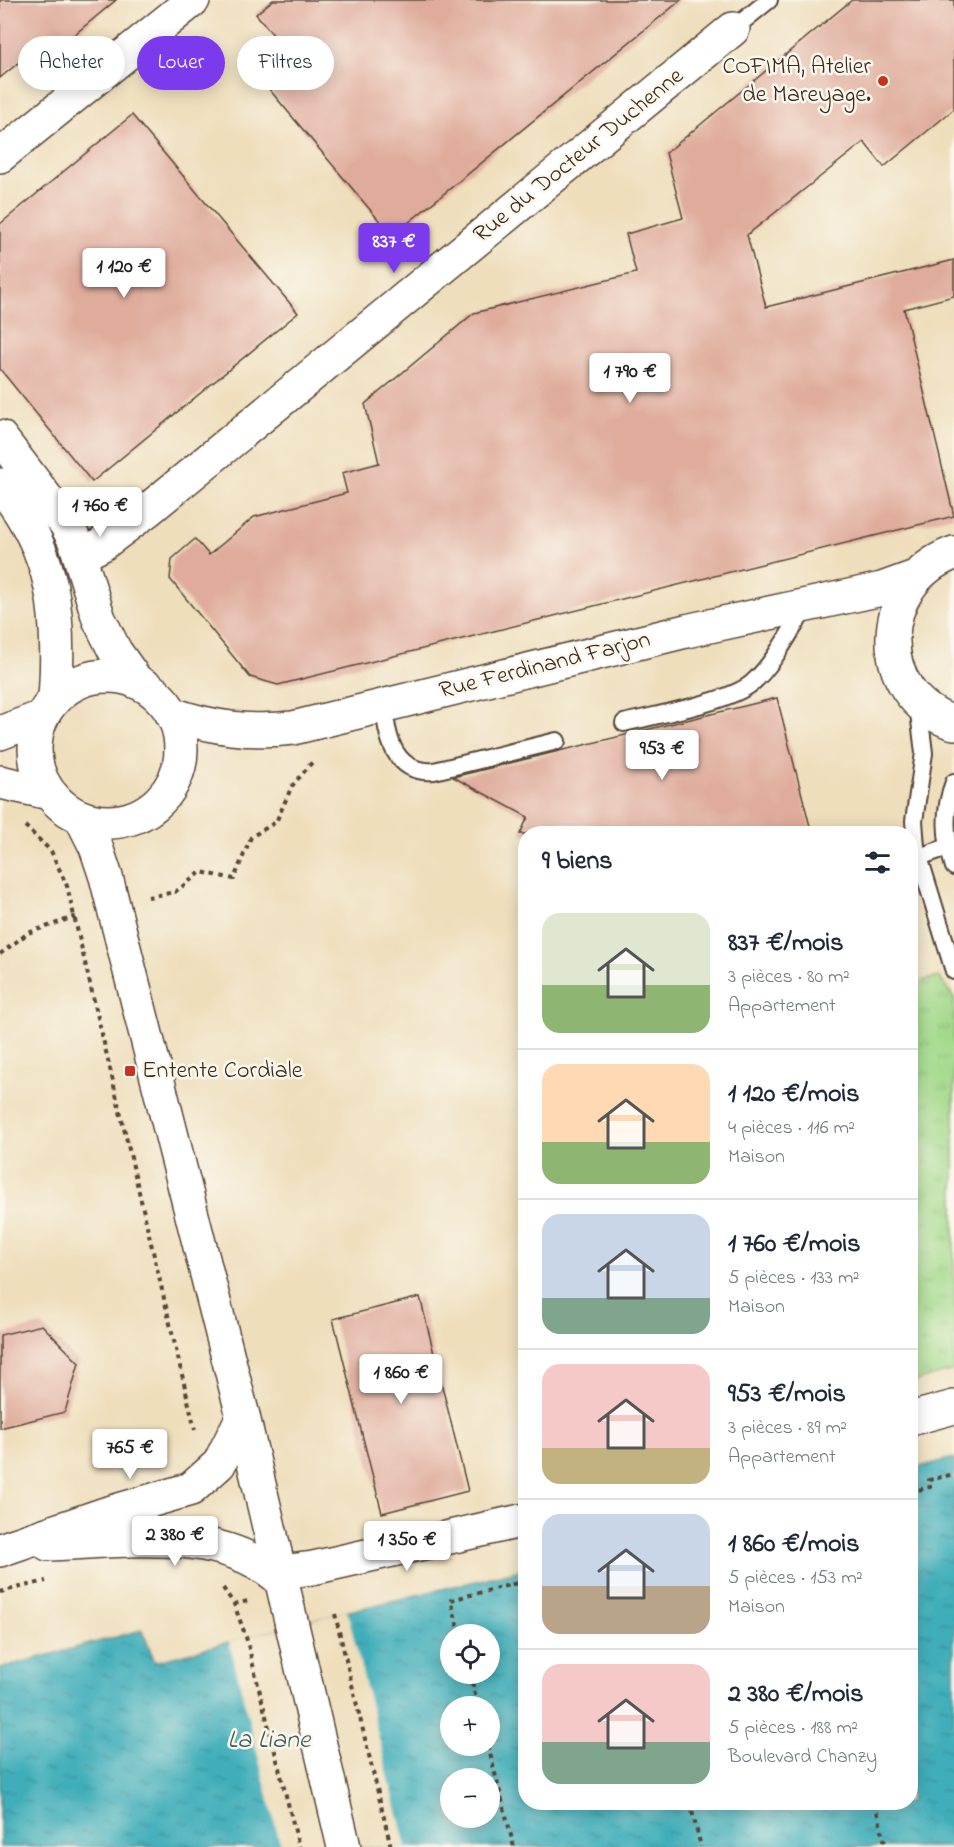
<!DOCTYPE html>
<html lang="fr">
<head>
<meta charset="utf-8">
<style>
	body { margin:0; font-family:"Indie Flower",sans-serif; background:#f2f2f3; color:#1f2937; height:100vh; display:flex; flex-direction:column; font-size:22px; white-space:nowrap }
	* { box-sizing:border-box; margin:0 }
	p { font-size:20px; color:#747a83 }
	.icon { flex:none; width:33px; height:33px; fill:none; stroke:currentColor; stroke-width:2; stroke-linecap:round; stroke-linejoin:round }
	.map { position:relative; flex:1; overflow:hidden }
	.panel { position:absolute; left:518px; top:826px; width:400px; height:984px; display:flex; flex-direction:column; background:#fff; border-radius:24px; box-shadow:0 3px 15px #0003 }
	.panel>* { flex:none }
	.guide { position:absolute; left:18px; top:36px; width:410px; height:54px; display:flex; gap:12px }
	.tools { position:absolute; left:440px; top:1624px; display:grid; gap:12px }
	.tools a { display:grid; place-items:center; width:60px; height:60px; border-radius:50%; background:#fff; box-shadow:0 3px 15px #0003; font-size:30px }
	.price { position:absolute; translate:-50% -51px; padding:0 14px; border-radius:6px; background:#fff; color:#222; font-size:20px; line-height:39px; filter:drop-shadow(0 2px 3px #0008) }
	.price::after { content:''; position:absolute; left:50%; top:36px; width:18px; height:14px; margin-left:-9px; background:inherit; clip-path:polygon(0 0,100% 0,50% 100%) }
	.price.on { background:#7c3aed; color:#fff }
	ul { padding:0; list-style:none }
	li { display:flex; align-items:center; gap:18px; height:150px; padding:0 24px }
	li+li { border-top:2px solid #e0e1e3 }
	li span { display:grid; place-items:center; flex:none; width:168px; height:120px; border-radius:18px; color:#555 }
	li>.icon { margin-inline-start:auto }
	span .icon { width:72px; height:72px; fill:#fffc; stroke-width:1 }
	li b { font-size:26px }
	h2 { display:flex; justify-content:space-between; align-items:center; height:72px; padding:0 24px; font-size:26px }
	.pill { padding:0 21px; border-radius:27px; background:#fff; box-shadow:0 3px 15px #0003; font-size:21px; line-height:54px }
	.pill.on { background:#7c3aed; color:#fff }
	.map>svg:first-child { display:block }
	.grass { fill:url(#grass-tufts); stroke:#6e8254; stroke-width:1.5 }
	.water { fill:url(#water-ripples); stroke:#3d6c6c; stroke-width:1.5; fill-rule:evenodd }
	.pier { fill:#eedebc }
	.building { fill:#dfac9b }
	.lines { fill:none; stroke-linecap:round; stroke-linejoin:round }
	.lane-casing { stroke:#564536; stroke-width:20 }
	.street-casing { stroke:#564536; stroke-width:36 }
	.secondary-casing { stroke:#564536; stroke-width:36 }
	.primary-casing { stroke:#564536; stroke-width:36 }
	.path { stroke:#564536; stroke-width:4; stroke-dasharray:4.5 4.5; stroke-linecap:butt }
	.lane { stroke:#fff; stroke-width:16 }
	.street { stroke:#fff; stroke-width:33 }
	.secondary { stroke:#fff; stroke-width:33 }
	.primary { stroke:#fff; stroke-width:33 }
	.poi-dot { fill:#c8321e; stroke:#fbf7ec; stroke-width:2 }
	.labels { text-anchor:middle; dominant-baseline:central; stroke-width:5; stroke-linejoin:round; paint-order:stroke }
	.poi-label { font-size:24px; fill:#3b2a1e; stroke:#fbf7ec; text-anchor:end }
	.street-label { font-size:24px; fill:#3b2a1e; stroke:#fbf7ec }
	.water-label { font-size:26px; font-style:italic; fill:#3d5f5c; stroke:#fbf7ec }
</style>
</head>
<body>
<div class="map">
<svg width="954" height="1847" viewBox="0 0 954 1847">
	<defs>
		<pattern id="grass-tufts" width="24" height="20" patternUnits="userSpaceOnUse" patternTransform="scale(1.5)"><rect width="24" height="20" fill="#a2d98a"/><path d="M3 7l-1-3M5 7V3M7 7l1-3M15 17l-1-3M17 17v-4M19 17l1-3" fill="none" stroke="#8cba77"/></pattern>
		<pattern id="water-ripples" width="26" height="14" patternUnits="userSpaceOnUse" patternTransform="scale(1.5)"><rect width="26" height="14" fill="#3faeba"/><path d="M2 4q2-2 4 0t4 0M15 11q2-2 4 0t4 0" fill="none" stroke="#368e97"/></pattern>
	</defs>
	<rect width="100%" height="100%" fill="#fbf7ec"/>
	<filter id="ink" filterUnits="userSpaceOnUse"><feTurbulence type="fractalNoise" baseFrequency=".0167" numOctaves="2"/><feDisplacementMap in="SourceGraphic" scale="12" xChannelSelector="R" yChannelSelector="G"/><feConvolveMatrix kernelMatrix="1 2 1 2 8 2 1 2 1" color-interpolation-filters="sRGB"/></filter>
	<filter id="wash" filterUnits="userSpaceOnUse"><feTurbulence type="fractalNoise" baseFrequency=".008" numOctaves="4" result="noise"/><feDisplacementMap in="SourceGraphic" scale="24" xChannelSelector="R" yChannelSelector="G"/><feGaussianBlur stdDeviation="1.35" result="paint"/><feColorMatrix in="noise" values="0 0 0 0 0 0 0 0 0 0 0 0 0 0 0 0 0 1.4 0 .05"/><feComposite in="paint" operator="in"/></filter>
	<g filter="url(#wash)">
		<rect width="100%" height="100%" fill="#eedebc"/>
		<path class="grass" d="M939,977L954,998V1370L911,1382V983Z"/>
		<path class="water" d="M954,1458V1847H0V1668L142,1630L155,1662L292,1625L525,1569V1803H910L911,1469ZM450,1635H489V1674H450ZM450,1707H489V1746H450ZM450,1779H489V1818H450Z"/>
		<path class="pier" d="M347,1611L406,1847H281L229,1641Z"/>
		<g id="blocks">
			<path class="building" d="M0,0H116L38,65L29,54L0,78Z
				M273,0H681L392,236L269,89L298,65L256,14Z
				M852,0H954V109L884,167L864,142L747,235L766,307L954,260V296L904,309L954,516L278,685L250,677L170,579L172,559L195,539L209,555L254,517L347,493L342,473L379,463L365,404L474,313L636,273L626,234L683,218L666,153Z
				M132,115L298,313L92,482L0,369V224Z
				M777,698L812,834H520L528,817L453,777Z
				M420,1297L468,1491L382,1513L333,1319Z
				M42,1325L79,1363L65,1412L0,1428V1335Z"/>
		</g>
	</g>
	<g filter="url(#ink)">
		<use href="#blocks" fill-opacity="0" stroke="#564536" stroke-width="1.5"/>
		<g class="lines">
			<defs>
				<path id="lane" d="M733,29L769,0
					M918,704L924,753L914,821L916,847L954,971
					M384,707C387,739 395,774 434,771L557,741
					M624,723C655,715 730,702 752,683C774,664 790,631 806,607
					M954,782C943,811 945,838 954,867
					M919,857L948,847"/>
				<path id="street" d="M0,156L193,0
					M80,556L101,545L149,509L733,29
					M910,1419L954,1407
					M281,1572L313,1568L525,1520"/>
				<path id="secondary" d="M0,437L66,524L75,541L99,619L115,651L137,682
					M0,485C55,551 61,614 55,698
					M48,1544C124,1542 221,1524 282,1581
					M0,1550L105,1514L191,1489L219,1464L243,1416"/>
				<path id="primary" d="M954,553C874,582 871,696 954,723
					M35 749a73 73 0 1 1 146 0a73 73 0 1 1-146 0Z
					M172,714C213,728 250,733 293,728L686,631L882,589L918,576
					M0,733L42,717
					M0,782L49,793
					M81,817L96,847L106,877L243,1416L344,1847"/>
			</defs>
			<use href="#lane" class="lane-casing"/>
			<use href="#street" class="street-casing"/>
			<use href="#secondary" class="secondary-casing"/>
			<use href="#primary" class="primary-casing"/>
			<path class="path" d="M25,826L51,851L67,886L195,1430
				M148,897L175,892L201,872L234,879L251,837L276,822L292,786L314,760
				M0,954L28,933L77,916
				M910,1492L930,1487L929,1480L954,1474
				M223,1588L234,1604L246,1637L299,1847
				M0,1592L46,1581
				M234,1604L248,1601
				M335,1614L391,1847
				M460,1635L451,1600L525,1581
				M470,1674L478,1707
				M488,1746L514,1847
				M690,1803L701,1847
				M875,1803L886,1847"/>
			<use href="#lane" class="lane"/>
			<use href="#street" class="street"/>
			<use href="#secondary" class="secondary"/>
			<use href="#primary" class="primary"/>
		</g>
	</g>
	<g class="poi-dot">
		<circle cx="883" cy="81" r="6"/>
		<rect x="124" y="1065" width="12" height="12" rx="3"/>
	</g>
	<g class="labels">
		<g class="poi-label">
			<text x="871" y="67">COFIMA, Atelier<tspan x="871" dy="28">de Mareyage.</tspan></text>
			<text x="142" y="1071" text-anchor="start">Entente Cordiale</text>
		</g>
		<g class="street-label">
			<text transform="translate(579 156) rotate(-39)">Rue du Docteur Duchenne</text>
			<text transform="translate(545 666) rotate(-14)">Rue Ferdinand Farjon</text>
		</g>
		<g class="water-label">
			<text x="269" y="1741">La Liane</text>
		</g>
	</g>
</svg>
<div class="tools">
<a><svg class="icon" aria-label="locate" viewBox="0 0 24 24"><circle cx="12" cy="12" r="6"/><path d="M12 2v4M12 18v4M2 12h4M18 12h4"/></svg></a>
<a>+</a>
<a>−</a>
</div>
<b class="price on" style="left:394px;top:274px">837 €</b>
<b class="price" style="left:124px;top:299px">1 120 €</b>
<b class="price" style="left:630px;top:404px">1 790 €</b>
<b class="price" style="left:100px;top:538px">1 760 €</b>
<b class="price" style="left:662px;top:781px">953 €</b>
<b class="price" style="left:401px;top:1405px">1 860 €</b>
<b class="price" style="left:130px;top:1480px">765 €</b>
<b class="price" style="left:175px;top:1567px">2 380 €</b>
<b class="price" style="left:407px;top:1572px">1 350 €</b>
<div class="guide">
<a class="pill">Acheter</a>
<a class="pill on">Louer</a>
<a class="pill">Filtres</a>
</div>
<section class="panel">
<h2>9 biens<svg class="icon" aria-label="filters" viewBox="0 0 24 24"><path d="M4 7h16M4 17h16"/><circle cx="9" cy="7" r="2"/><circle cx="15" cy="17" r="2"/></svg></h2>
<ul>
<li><span style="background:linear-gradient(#dfe7d0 60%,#8fb573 0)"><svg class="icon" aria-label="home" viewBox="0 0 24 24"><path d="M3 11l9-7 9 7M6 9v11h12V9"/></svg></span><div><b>837 €/mois</b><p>3 pièces · 80 m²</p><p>Appartement</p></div></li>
<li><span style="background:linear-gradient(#ffd9b3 65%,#8fb573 0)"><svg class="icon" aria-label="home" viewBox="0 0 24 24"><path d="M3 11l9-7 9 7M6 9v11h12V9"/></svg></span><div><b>1 120 €/mois</b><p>4 pièces · 116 m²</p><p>Maison</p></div></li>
<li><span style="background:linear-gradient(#c9d6e8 70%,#7fa58c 0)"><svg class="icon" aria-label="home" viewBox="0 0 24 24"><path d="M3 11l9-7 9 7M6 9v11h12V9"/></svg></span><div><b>1 760 €/mois</b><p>5 pièces · 133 m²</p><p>Maison</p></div></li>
<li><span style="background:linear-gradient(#f6c9c9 70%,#c2b280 0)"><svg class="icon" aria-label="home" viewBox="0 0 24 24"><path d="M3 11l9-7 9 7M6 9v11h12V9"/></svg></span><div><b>953 €/mois</b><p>3 pièces · 89 m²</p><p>Appartement</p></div></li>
<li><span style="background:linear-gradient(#c9d6e8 60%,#b9a48a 0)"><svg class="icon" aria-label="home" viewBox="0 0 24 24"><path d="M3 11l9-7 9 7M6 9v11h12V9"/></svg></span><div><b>1 860 €/mois</b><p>5 pièces · 153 m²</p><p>Maison</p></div></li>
<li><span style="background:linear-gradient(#f6c9c9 65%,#7fa58c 0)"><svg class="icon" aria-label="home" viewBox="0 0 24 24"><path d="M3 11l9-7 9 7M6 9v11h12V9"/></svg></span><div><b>2 380 €/mois</b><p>5 pièces · 188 m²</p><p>Boulevard Chanzy</p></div></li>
</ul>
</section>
</div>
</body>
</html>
